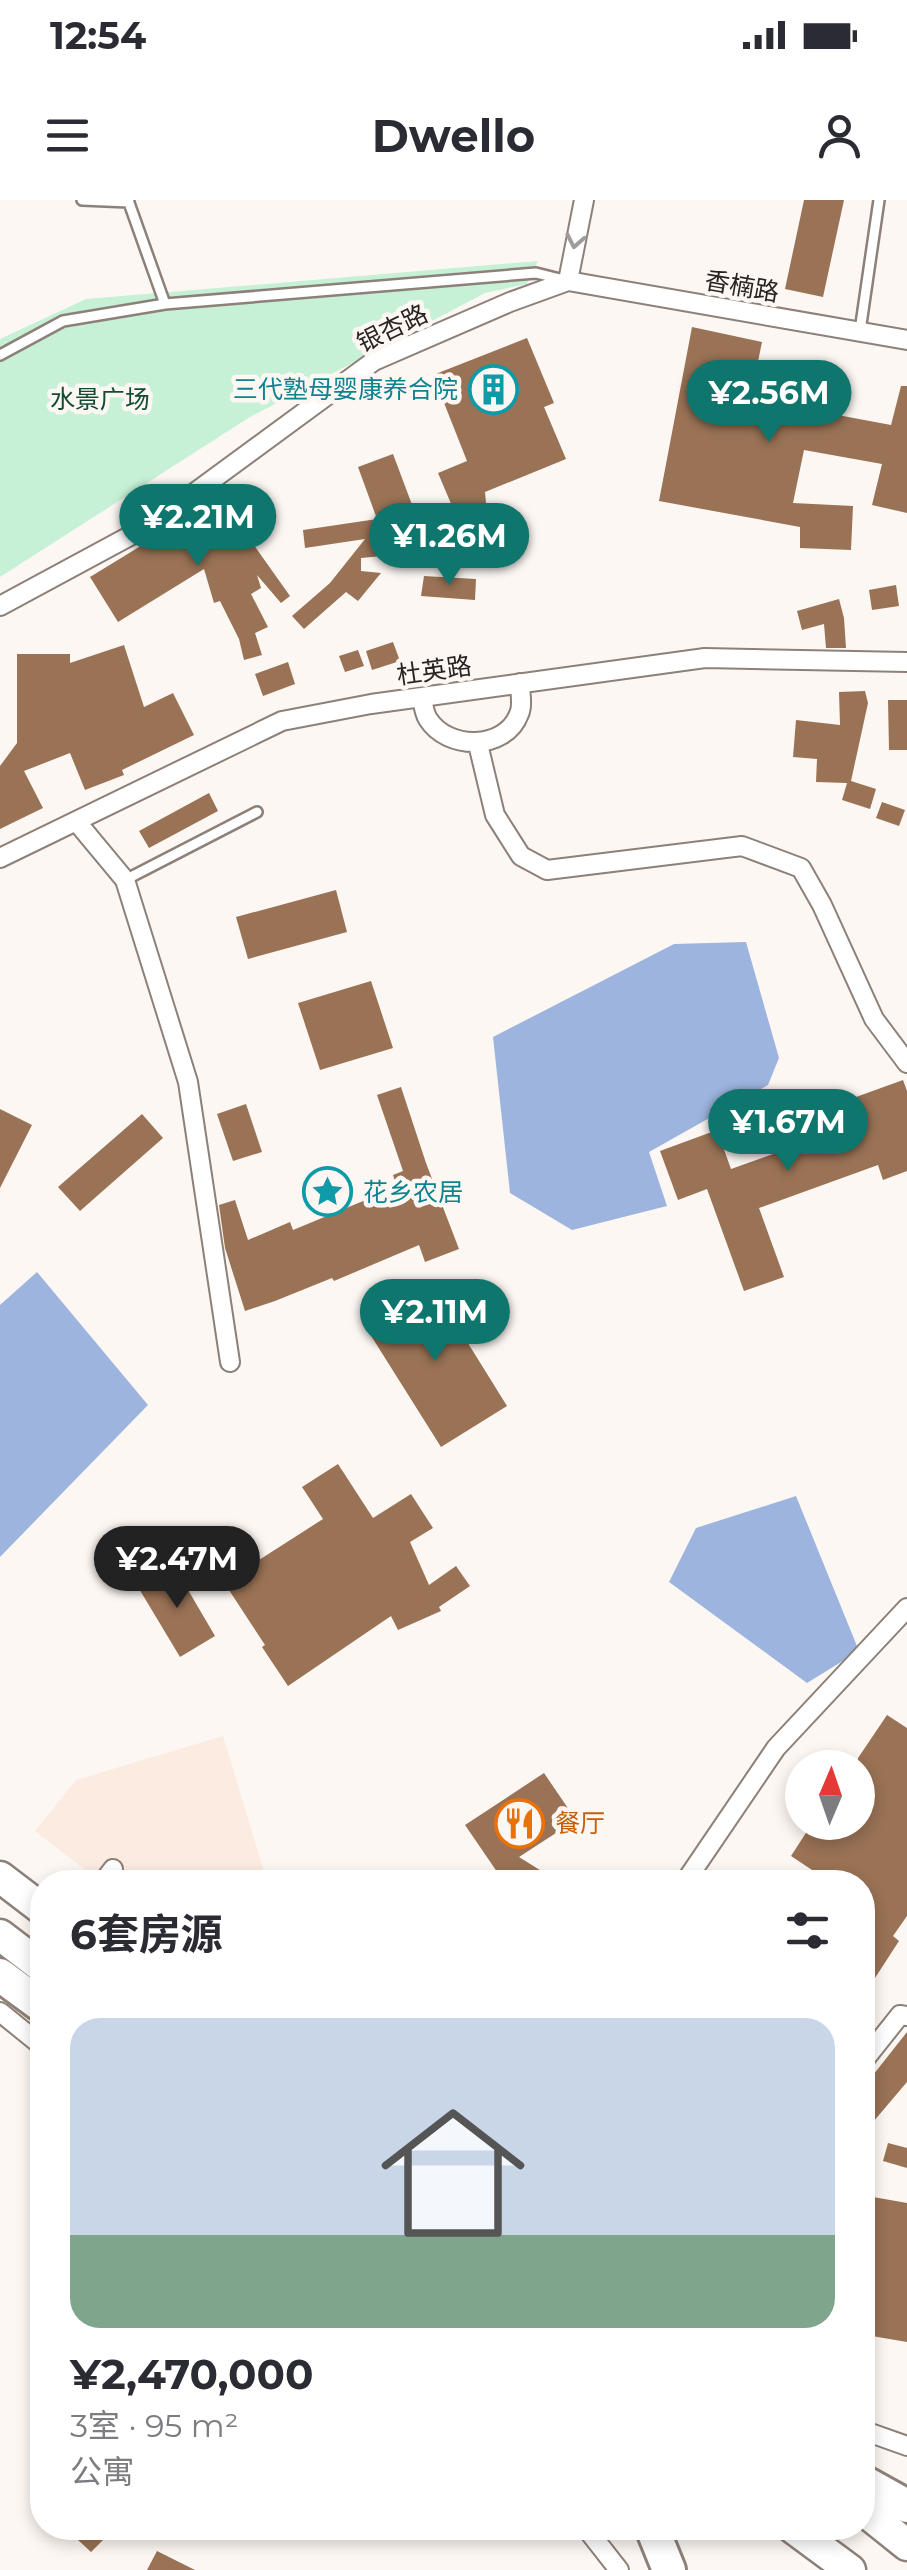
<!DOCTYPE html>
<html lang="zh">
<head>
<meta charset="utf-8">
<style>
	body { margin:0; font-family:Montserrat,"Noto Sans SC",sans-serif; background:#f7f7f7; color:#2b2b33; height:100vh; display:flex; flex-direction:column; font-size:38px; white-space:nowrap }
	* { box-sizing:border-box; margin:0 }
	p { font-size:32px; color:#7c7c81 }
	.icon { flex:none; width:55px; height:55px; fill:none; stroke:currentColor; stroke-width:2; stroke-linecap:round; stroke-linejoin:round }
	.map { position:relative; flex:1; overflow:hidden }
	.details { position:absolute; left:30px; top:1670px; width:845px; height:670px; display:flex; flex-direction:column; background:#fff; border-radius:40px; box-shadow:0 5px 15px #0003 }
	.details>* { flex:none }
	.needle { width:65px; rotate:2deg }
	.tools { position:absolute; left:785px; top:1550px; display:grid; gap:20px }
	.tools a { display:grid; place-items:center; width:90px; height:90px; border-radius:50%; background:#fff; box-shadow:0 5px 15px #0003; font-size:50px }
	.price { position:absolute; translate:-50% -85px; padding:0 22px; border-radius:35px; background:#0f766e; color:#fff; font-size:32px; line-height:65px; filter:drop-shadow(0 2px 5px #0008) }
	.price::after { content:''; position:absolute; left:50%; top:60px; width:30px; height:22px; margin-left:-15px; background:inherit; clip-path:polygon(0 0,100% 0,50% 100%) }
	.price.on { background:#222; color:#fff }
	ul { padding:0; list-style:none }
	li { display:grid; align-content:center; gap:20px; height:530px; padding:0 40px }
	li+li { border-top:2px solid #e1e1e2 }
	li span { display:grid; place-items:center; height:310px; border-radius:30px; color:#555 }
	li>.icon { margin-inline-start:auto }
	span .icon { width:180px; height:180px; fill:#fffc; stroke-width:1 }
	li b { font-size:42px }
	h2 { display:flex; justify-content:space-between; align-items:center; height:120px; padding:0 40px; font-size:42px }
	.status { display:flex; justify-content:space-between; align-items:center; height:70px; padding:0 50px; background:#fff; direction:ltr }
	.status svg { height:28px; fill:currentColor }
	header { display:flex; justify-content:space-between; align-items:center; height:130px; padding:0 40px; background:#fff; font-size:45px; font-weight:700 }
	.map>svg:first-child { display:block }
	.built { fill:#fcebe0 }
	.green { fill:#c6f1d7 }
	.water { fill:#9cb4de }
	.building { fill:#9a7255 }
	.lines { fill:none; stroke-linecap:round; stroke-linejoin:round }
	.service-casing { stroke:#8d8078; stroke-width:14 }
	.minor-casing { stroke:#8d8078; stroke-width:22 }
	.trunk-casing { stroke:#8d8078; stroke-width:35 }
	.motorway-casing { stroke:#8d8078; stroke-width:38 }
	.service { stroke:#fff; stroke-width:9 }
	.minor { stroke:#fff; stroke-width:18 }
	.trunk { stroke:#fff; stroke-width:30 }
	.motorway { stroke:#fff; stroke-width:32 }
	.oneway { stroke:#9f9c9b }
	.labels { text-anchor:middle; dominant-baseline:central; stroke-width:9; stroke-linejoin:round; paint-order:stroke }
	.street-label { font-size:25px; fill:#292421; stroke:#fdf7f3 }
	.culture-label { font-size:25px; fill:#0d838f; stroke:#fdf7f3; text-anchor:end }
	.park-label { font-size:25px; fill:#114c31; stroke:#fdf7f3 }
	.food-label { font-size:25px; fill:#c56008; stroke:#fdf7f3; text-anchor:start }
</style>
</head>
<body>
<div class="status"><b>12:54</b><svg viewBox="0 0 49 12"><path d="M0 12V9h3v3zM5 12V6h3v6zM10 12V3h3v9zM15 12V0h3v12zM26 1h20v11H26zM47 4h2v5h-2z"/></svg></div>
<header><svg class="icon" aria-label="menu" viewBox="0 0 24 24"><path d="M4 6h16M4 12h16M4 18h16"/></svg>Dwello<svg class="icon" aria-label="person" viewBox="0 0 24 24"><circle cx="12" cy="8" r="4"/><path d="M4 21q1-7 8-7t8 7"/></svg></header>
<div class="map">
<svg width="907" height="2370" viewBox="0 0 907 2370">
	<rect width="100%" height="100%" fill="#fdf7f3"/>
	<path class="built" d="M223,1536L265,1675L260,1682H101L35,1631L76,1580Z"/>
	<path class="green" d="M538,61L527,84L485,93L250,217L0,377V139L86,99Z"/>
	<path class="water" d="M746,742L779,858L768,885L649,952L667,1006L572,1030L510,993L493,837L674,744Z
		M37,1072L148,1205L0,1357V1105Z
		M796,1296L859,1451L807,1483L669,1382L696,1328Z"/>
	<path class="building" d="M804,0H844L823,97L785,89Z
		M692,127L762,142L753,186L814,197L811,210L891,225L901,186H907V313L872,305L882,264L804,250L793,303L853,306L851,350L800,348V327L659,301Z
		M527,138L554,203L544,207L566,259L485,292L490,346L361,358V371L381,373L358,401L346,392L304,429L292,416L330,383L365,339L305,348L303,330L377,319L358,267L393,254L414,310L452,306L438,273L467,261L433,175Z
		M229,292L257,337L251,341L290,396L281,403L257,375L261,388L251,394L268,427L255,433L262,455L244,460L239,439L220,401L214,403L204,369L118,422L90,377Z
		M424,376L476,379L475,400L421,396Z
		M896,385L899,406L872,410L869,390Z
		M839,399L844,418L846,448H826L824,424L802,430L797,411Z
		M393,442L400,461L372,470L366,451Z
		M124,445L144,507L173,493L194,535L122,570L124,575L85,590L70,553L24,571L43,608L0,629V566L17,543V454H70V463Z
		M358,450L364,466L345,472L339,456Z
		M288,462L295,484L263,496L255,474Z
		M865,491L868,503L851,581L876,589L870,609L842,600L847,583L816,582L817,559L793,557L796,520L840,525L839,492Z
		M888,500H907V550H889Z
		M209,593L218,611L149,648L139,631Z
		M882,602L905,610L899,626L876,618Z
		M336,690L347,732L248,759L236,717Z
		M371,781L393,848L320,870L298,803Z
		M903,880L907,891V971L883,980L878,965L759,1008L784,1077L744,1091L707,989L678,1000L660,951L717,930L731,969L854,925L845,901Z
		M401,887L426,963L459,1049L425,1062L419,1045L334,1081L332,1078L275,1101L245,1111L225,1048L219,1005L235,1000L248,1040L290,1022L293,1030L397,987L393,975L403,971L377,895Z
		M246,904L262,952L233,961L217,914Z
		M0,909L32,925L0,988Z
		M142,914L163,938L80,1011L58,987Z
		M430,1082L507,1206L441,1247L363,1123Z
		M338,1264L373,1318L411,1294L433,1328L410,1342L429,1385L456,1366L470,1386L439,1407L441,1411L398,1430L391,1416L288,1486L262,1447L265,1445L206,1355L241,1332L259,1360L323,1319L302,1287Z
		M174,1366L215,1436L180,1457L138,1387Z
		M887,1515L907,1528V1716L893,1736L899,1741L862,1798V1719L869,1709L862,1705V1682H830L791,1656L813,1622H858V1558Z
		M544,1573L576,1620L519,1657L559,1682H504L465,1625Z
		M907,1832V1882L862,1935V1889Z
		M888,1943L907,1948V1968L883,1961Z
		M862,1995L907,2003V2142L866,2135L872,2106L862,2105Z
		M65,2328H115L91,2352Z
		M157,2351L195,2370H147Z"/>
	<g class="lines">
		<defs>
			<path id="service" d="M82,0L129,2
				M128,0L165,104
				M860,131L879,0
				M0,155L63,121L165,104L536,73L560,79
				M125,680L257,612"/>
			<path id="minor" d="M568,81L584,0
				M0,406L152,324L374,161L510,102L568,81L907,140
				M422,497C423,504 424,513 428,519C447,550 505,551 519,514C523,506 520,492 520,483
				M478,544L495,615L521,656L547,670L742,646L801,668L822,705L874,819L907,863
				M76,621L125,680L188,882L230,1162
				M0,658L282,521L371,504L705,458L907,462
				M103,1682L113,1669
				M685,1682L776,1548L907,1408
				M0,1812L42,1846
				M862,1863L900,1815L907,1816
				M862,2230L907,2246
				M586,2328L619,2370"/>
			<path id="trunk" d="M0,1677L42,1709
				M0,1735L42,1767
				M862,2309L907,2345
				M793,2328L850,2370"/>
			<path id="motorway" d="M0,1775L42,1806
				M862,2281L907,2306
				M652,2328L669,2370"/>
		</defs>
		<use href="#service" class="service-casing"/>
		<use href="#minor" class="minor-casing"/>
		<use href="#trunk" class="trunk-casing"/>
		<use href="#motorway" class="motorway-casing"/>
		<use href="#service" class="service"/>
		<use href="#minor" class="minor"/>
		<use href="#trunk" class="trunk"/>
		<use href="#motorway" class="motorway"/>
	</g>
	<defs><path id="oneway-chevron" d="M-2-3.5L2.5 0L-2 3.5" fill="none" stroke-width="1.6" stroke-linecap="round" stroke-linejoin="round" transform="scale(2.5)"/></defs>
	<use class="oneway" href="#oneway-chevron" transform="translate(575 41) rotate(101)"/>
	<defs>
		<symbol id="building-ring" viewBox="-11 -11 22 22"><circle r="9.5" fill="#fdf7f3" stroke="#0f9aa8" stroke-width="1.5"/><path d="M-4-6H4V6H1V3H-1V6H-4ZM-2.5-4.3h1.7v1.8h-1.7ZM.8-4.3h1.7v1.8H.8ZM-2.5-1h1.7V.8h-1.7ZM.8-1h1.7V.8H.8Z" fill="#0f9aa8"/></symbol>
		<symbol id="sight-ring" viewBox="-11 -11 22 22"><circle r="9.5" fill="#fdf7f3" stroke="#0f9aa8" stroke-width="1.5"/><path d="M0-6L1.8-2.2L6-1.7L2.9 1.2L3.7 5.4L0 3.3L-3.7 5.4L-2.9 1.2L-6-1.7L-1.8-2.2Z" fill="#0f9aa8"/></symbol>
		<symbol id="restaurant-ring" viewBox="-11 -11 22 22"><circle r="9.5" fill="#fdf7f3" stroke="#e8710a" stroke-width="1.5"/><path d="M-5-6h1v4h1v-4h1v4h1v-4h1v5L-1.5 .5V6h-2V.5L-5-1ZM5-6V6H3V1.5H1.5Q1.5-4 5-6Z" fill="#e8710a"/></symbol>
	</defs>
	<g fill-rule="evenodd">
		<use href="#building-ring" x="466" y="162" width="55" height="55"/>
		<use href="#sight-ring" x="300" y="964" width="55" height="55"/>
		<use href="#restaurant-ring" x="492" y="1596" width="55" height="55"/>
	</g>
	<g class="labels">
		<g class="street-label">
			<text transform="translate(742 86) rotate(10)">香楠路</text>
			<text transform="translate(392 128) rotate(-26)">银杏路</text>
			<text transform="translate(434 470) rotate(-8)">杜英路</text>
		</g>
		<g class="culture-label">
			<text x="458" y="189">三代塾母婴康养合院</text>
			<text x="363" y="992" text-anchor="start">花乡农居</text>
		</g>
		<g class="park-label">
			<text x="100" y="199">水景广场</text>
		</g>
		<g class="food-label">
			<text x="555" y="1623">餐厅</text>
		</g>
	</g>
</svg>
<div class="tools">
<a><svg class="needle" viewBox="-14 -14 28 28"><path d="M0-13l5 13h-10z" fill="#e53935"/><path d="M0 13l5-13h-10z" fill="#7c7c81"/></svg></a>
</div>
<b class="price" style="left:769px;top:245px">¥2.56M</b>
<b class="price" style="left:198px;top:369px">¥2.21M</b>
<b class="price" style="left:449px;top:388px">¥1.26M</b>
<b class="price" style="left:788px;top:974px">¥1.67M</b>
<b class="price" style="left:435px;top:1164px">¥2.11M</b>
<b class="price on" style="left:177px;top:1411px">¥2.47M</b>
<section class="details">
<h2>6套房源<svg class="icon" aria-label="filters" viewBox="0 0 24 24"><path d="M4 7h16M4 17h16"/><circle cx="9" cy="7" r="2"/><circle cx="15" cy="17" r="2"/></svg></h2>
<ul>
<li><span style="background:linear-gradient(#c9d6e8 70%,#7fa58c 0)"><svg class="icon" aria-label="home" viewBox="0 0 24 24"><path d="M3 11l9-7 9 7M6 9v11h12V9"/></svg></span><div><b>¥2,470,000</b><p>3室 · 95 m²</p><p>公寓</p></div></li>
</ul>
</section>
</div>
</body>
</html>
